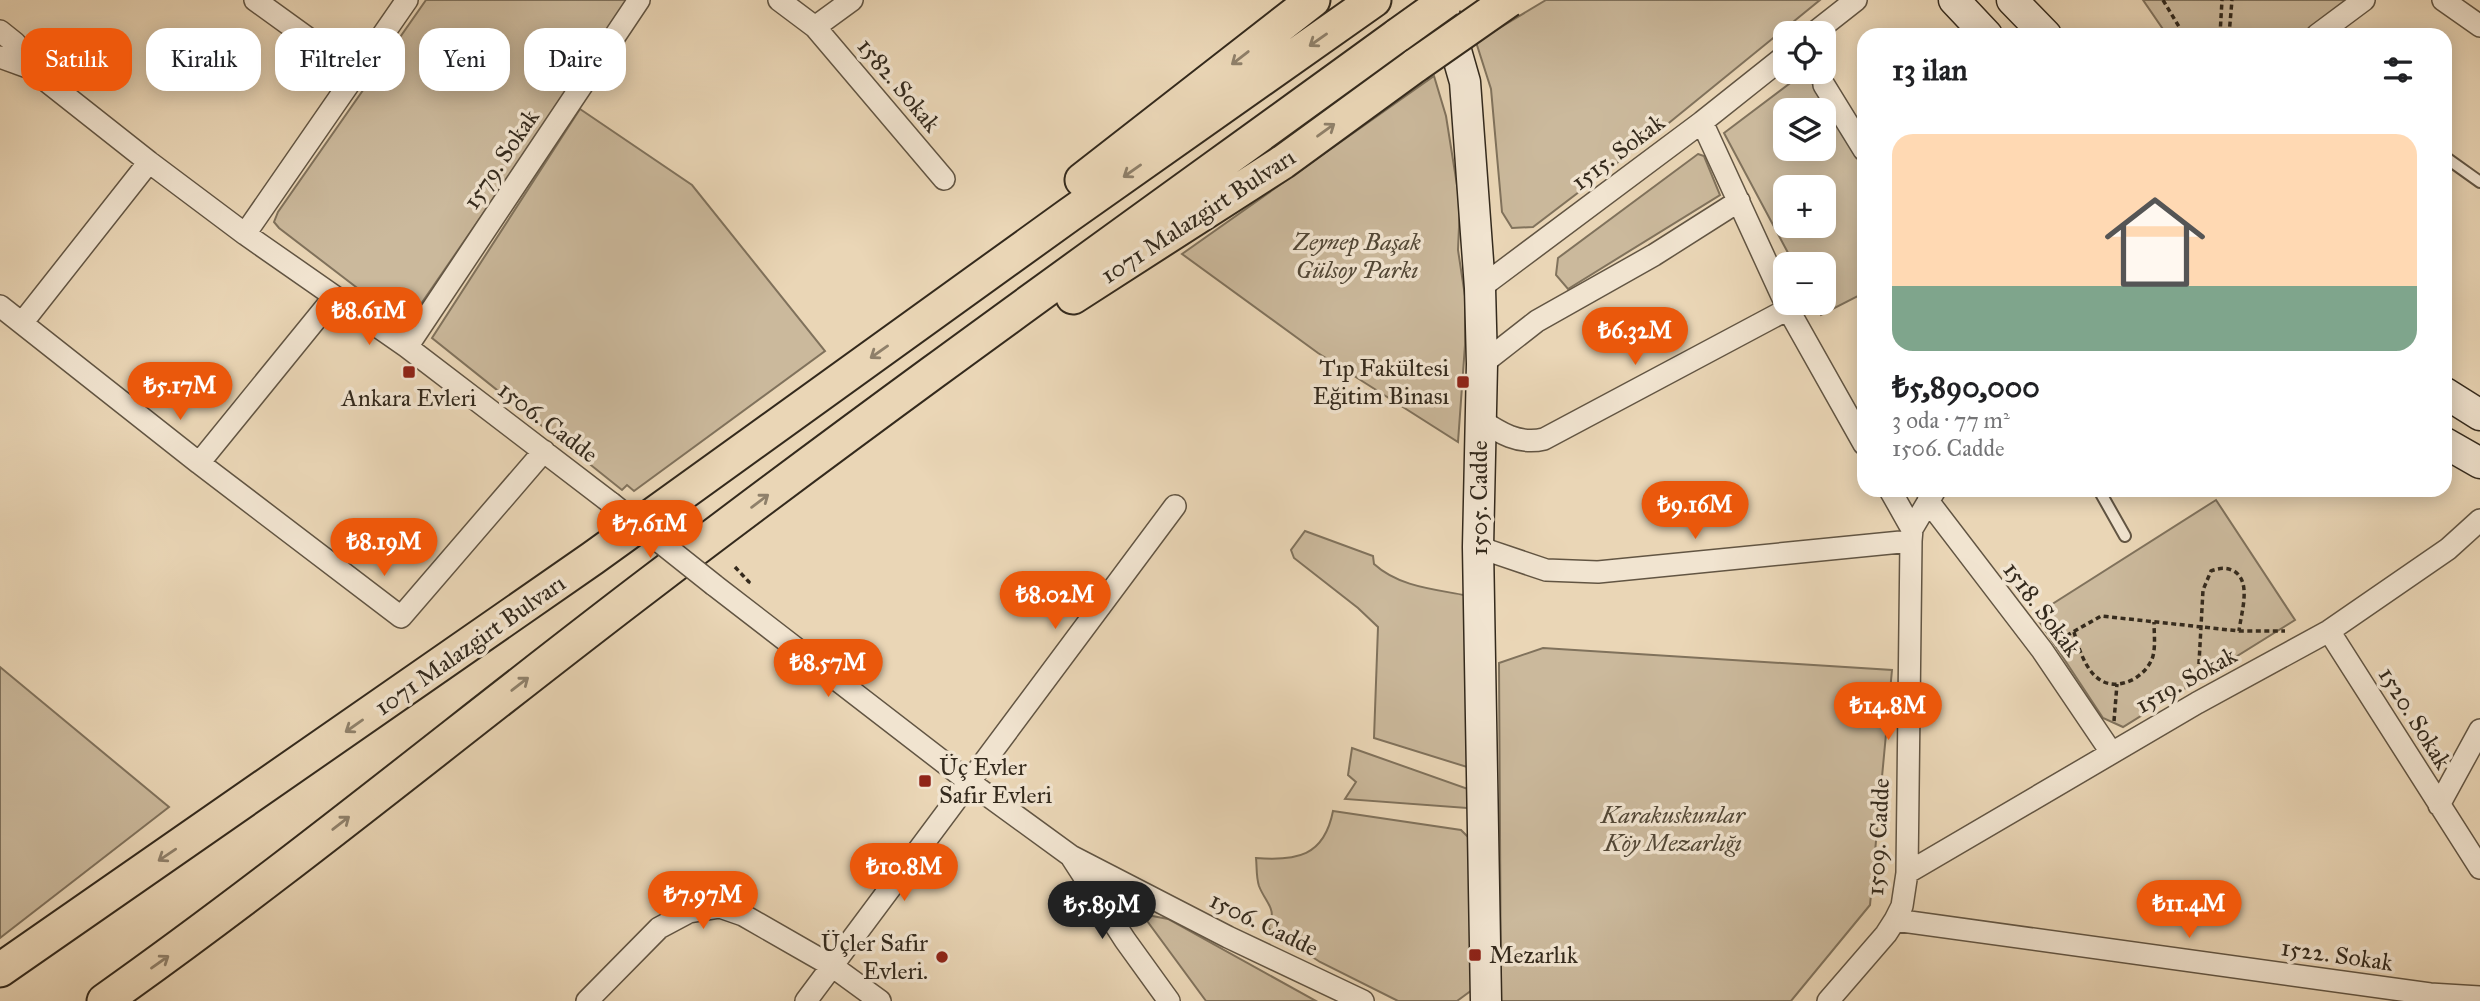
<!DOCTYPE html>
<html lang="tr">
<head>
<meta charset="utf-8">
<style>
	body { margin:0; font-family:"IM FELL Great Primer",serif; background:#f6f6f6; color:#202124; height:100vh; display:flex; flex-direction:column; font-size:26px; white-space:nowrap }
	* { box-sizing:border-box; margin:0 }
	p { font-size:23px; color:#757577 }
	.icon { flex:none; width:38px; height:38px; fill:none; stroke:currentColor; stroke-width:2; stroke-linecap:round; stroke-linejoin:round }
	.map { position:relative; flex:1; overflow:hidden }
	.sheet { position:absolute; left:1857px; top:28px; width:595px; height:469px; display:flex; flex-direction:column; background:#fff; border-radius:21px; box-shadow:0 4px 18px #0003 }
	.sheet>* { flex:none }
	.guide { position:absolute; left:21px; top:28px; width:665px; height:63px; display:flex; gap:14px }
	.tools { position:absolute; left:1773px; top:21px; display:grid; gap:14px }
	.tools a { display:grid; place-items:center; width:63px; height:63px; border-radius:14px; background:#fff; box-shadow:0 4px 18px #0003; font-size:35px }
	.price { position:absolute; translate:-50% -60px; padding:0 16px; border-radius:24px; background:#ea580c; color:#fff; font-size:23px; line-height:46px; filter:drop-shadow(0 2px 4px #0008) }
	.price::after { content:''; position:absolute; left:50%; top:42px; width:21px; height:16px; margin-left:-10px; background:inherit; clip-path:polygon(0 0,100% 0,50% 100%) }
	.price.active { background:#222; color:#fff }
	ul { padding:0; list-style:none }
	li { display:grid; align-content:center; gap:14px; height:371px; padding:0 35px }
	li+li { border-top:2px solid #e0e0e0 }
	li span { display:grid; place-items:center; height:217px; border-radius:21px; color:#555 }
	li>.icon { margin-inline-start:auto }
	span .icon { width:126px; height:126px; fill:#fffc; stroke-width:1 }
	li b { font-size:30px }
	h2 { display:flex; justify-content:space-between; align-items:center; height:84px; padding:0 35px; font-size:30px }
	.tag { padding:0 24px; border-radius:21px; background:#fff; box-shadow:0 4px 18px #0003; font-size:24px; line-height:63px }
	.tag.active { background:#ea580c; color:#fff }
	.map>svg:first-child { display:block }
	.green { fill:#cbb99c; stroke:#80725c; stroke-width:2; fill-rule:evenodd }
	.lines { fill:none; stroke-linecap:round; stroke-linejoin:round }
	.lane-casing { stroke:#625543; stroke-width:14 }
	.street-casing { stroke:#625543; stroke-width:24 }
	.secondary-casing { stroke:#342a1d; stroke-width:33 }
	.primary-casing { stroke:#342a1d; stroke-width:37 }
	.path { stroke:#342a1d; stroke-width:3.5; stroke-dasharray:5 3.5; stroke-linecap:butt }
	.lane { stroke:#f1e4d0; stroke-width:10 }
	.street { stroke:#f1e4d0; stroke-width:21 }
	.secondary { stroke:#f1e4d0; stroke-width:30 }
	.primary { stroke:#ead6b6; stroke-width:33 }
	.street-bridge-casing { stroke:#625543; stroke-width:24; stroke-linecap:butt }
	.primary-bridge-casing { stroke:#342a1d; stroke-width:37; stroke-linecap:butt }
	.street-bridge { stroke:#f1e4d0; stroke-width:21 }
	.primary-bridge { stroke:#ead6b6; stroke-width:33 }
	.oneway { stroke:#8f806a }
	.poi-dot { fill:#8f2418; stroke:#f1e4d0; stroke-width:2.5 }
	.labels { text-anchor:middle; dominant-baseline:central; stroke-width:7; stroke-linejoin:round; paint-order:stroke }
	.street-label { font-size:24px; fill:#342a1d; stroke:#f1e4d0 }
	.park-label { font-size:24px; font-style:italic; fill:#524736; stroke:#f1e4d0 }
	.poi-label { font-size:24px; fill:#342a1d; stroke:#f1e4d0; text-anchor:end }
</style>
</head>
<body>
<div class="map">
<svg width="2480" height="1001" viewBox="0 0 2480 1001">
	<rect width="100%" height="100%" fill="#ead6b6"/>
	<filter id="stains"><feTurbulence type="fractalNoise" baseFrequency=".00286" numOctaves="4"/><feColorMatrix values="0 0 0 0 .2 0 0 0 0 .09 0 0 0 0 .02 0 0 0 .5 -.17"/></filter>
	<radialGradient id="worn" r=".72"><stop offset=".6" stop-color="#630" stop-opacity="0"/><stop offset="1" stop-color="#630" stop-opacity=".3"/></radialGradient>
	<path class="green" d="M426,0H630L412,317L399,320L279,228L274,222L278,212Z
		M1546,0H1820L1659,131L1533,227L1512,228L1502,212L1491,89L1476,42Z
		M2143,0H2347L2302,35H2167Z
		M1805,72L1864,167V293L1821,315L1814,303H1824V264H1794L1724,133ZM1785,110H1824V149H1785ZM1785,187H1824V226H1785Z
		M1434,76L1446,116L1460,204L1458,250L1465,296V345L1458,442L1318,353L1182,254Z
		M580,109L692,185L825,351L634,491L627,485L622,490L432,338Z
		M1698,154L1704,156L1720,195L1568,289L1556,275L1558,258Z
		M2216,500L2295,620L2123,727L2103,718L2035,615Z
		M1305,531L1373,556L1374,564C1398,586 1432,589 1464,595L1469,607L1473,715L1467,767L1374,738L1378,627L1358,608L1294,558L1291,550Z
		M1543,648L1892,670L1870,905L1791,1001H1501L1499,663Z
		M0,667L169,807L0,938Z
		M1352,748L1468,789L1473,800L1467,808L1345,799L1356,782L1348,775Z
		M1333,811L1461,830L1469,838L1476,987L1457,1001H1398L1320,962L1268,928C1278,908 1266,904 1259,886C1256,877 1257,867 1256,858C1296,861 1324,857 1333,811Z
		M1142,914L1168,919L1316,1001H1206Z"/>
	<g class="lines">
		<defs>
			<path id="lane" d="M2445,157L2480,182
				M2099,490L2125,536"/>
			<path id="street" d="M255,0L356,73
				M779,0L815,27L944,179
				M2443,0L2480,26
				M815,27L852,0
				M0,31L15,43L30,68
				M1814,33L1856,0
				M2317,35L2364,0
				M0,57L30,68L149,162L245,234L407,347L611,503
				M1824,85L1864,150
				M1702,122L1788,309L1864,444
				M245,234L407,0
				M1480,288L1702,122L1785,56
				M0,306L199,463L334,297
				M22,323L149,162
				M407,347L639,0
				M1482,364L1537,321L1654,255L1739,201
				M1479,419C1500,433 1519,445 1544,439L1788,309
				M199,463L401,617L544,451
				M1890,490L1912,529
				M1928,501L2042,650L2111,752
				M1478,547L1546,570L1598,572L1911,541
				M714,585L968,781L1071,856L1228,937L1363,1001
				M2329,631L2480,868
				M2439,805L2480,730
				M1072,858L1125,940L1169,1001
				M1907,873L2197,703L2329,631L2448,549L2480,520
				M1895,920L2430,994L2480,997
				M587,1001L659,928L689,912L720,907L743,915L832,966L880,1001
				M806,1001L1175,506
				M1828,1001L1886,934L1895,920L1902,906L1907,873L1911,541L1912,529L1935,490"/>
			<path id="secondary" d="M1438,0L1449,26L1465,82L1480,288L1482,364L1478,547L1486,1001
				M1954,0L1987,35
				M2012,0L2046,35
				M2445,393L2480,415
				M2445,443L2480,463"/>
			<path id="primary" d="M1082,180L1313,0
				M1073,297L1283,162L1416,65
				M0,970L593,558L1069,215L1374,0
				M104,1001C292,868 469,721 652,582C897,395 1149,216 1398,35"/>
		</defs>
		<use href="#lane" class="lane-casing"/>
		<use href="#street" class="street-casing"/>
		<use href="#secondary" class="secondary-casing"/>
		<use href="#primary" class="primary-casing"/>
		<path class="path" d="M2163,0L2184,35
			M2220,35L2222,0
			M2229,35L2232,0
			M735,567L749,582L746,585
			M2074,632C2082,661 2096,698 2134,679C2142,674 2148,668 2152,659C2156,649 2154,633 2154,622
			M2059,640L2101,616L2239,631H2285
			M2198,681L2203,590L2211,571C2219,568 2226,567 2234,571C2252,582 2241,613 2239,631
			M2114,721L2117,684"/>
		<use href="#lane" class="lane"/>
		<use href="#street" class="street"/>
		<use href="#secondary" class="secondary"/>
		<use href="#primary" class="primary"/>
		<defs>
			<path id="street-bridge" d="M611,503L714,585"/>
			<path id="primary-bridge" d="M1398,35L1447,0
				M1416,65L1509,0"/>
		</defs>
		<use href="#street-bridge" class="street-bridge-casing"/>
		<use href="#primary-bridge" class="primary-bridge-casing"/>
		<use href="#street-bridge" class="street-bridge"/>
		<use href="#primary-bridge" class="primary-bridge"/>
	</g>
	<defs><path id="oneway-shaft" d="M-6 0H5M1.5-3L5.5 0L1.5 3" fill="none" stroke-width="1.6" stroke-linecap="round" stroke-linejoin="round" transform="scale(1.75)"/></defs>
	<g class="oneway">
		<use href="#oneway-shaft" transform="translate(1318 40) rotate(145)"/>
		<use href="#oneway-shaft" transform="translate(1240 58) rotate(142)"/>
		<use href="#oneway-shaft" transform="translate(1326 130) rotate(-36)"/>
		<use href="#oneway-shaft" transform="translate(1132 171) rotate(145)"/>
		<use href="#oneway-shaft" transform="translate(879 352) rotate(145)"/>
		<use href="#oneway-shaft" transform="translate(760 501) rotate(-37)"/>
		<use href="#oneway-shaft" transform="translate(520 684) rotate(-38)"/>
		<use href="#oneway-shaft" transform="translate(354 726) rotate(145)"/>
		<use href="#oneway-shaft" transform="translate(341 823) rotate(-38)"/>
		<use href="#oneway-shaft" transform="translate(167 855) rotate(146)"/>
		<use href="#oneway-shaft" transform="translate(160 962) rotate(-35)"/>
	</g>
	<g class="poi-dot">
		<rect x="402" y="365" width="14" height="14" rx="3.5"/>
		<rect x="1456" y="375" width="14" height="14" rx="3.5"/>
		<rect x="918" y="774" width="14" height="14" rx="3.5"/>
		<rect x="1468" y="948" width="14" height="14" rx="3.5"/>
		<circle cx="942" cy="957" r="7"/>
	</g>
	<g class="labels">
		<g class="street-label">
			<text transform="translate(899 85) rotate(50)">1582. Sokak</text>
			<text transform="translate(1618 152) rotate(-37)">1515. Sokak</text>
			<text transform="translate(501 159) rotate(-56)">1579. Sokak</text>
			<text transform="translate(1198 216) rotate(-33)">1071 Malazgirt Bulvarı</text>
			<text transform="translate(548 422) rotate(37)">1506. Cadde</text>
			<text transform="translate(1479 498) rotate(-90)">1505. Cadde</text>
			<text transform="translate(2042 609) rotate(53)">1518. Sokak</text>
			<text transform="translate(470 645) rotate(-35)">1071 Malazgirt Bulvarı</text>
			<text transform="translate(2186 680) rotate(-29)">1519. Sokak</text>
			<text transform="translate(2415 718) rotate(58)">1520. Sokak</text>
			<text transform="translate(1878 837) rotate(-87)">1509. Cadde</text>
			<text transform="translate(1264 924) rotate(26)">1506. Cadde</text>
			<text transform="translate(2337 955) rotate(8)">1522. Sokak</text>
		</g>
		<g class="park-label">
			<text x="1357" y="242">Zeynep Başak<tspan x="1357" dy="28">Gülsoy Parkı</tspan></text>
			<text x="1673" y="815">Karakuskunlar<tspan x="1673" dy="28">Köy Mezarlığı</tspan></text>
		</g>
		<g class="poi-label">
			<text x="1449" y="368">Tıp Fakültesi<tspan x="1449" dy="28">Eğitim Binası</tspan></text>
			<text x="409" y="398" text-anchor="middle">Ankara Evleri</text>
			<text x="939" y="767" text-anchor="start">Üç Evler<tspan x="939" dy="28">Safir Evleri</tspan></text>
			<text x="928" y="943">Üçler Safir<tspan x="928" dy="28">Evleri.</tspan></text>
			<text x="1489" y="955" text-anchor="start">Mezarlık</text>
		</g>
	</g>
	<rect width="100%" height="100%" filter="url(#stains)"/>
	<rect width="100%" height="100%" fill="url(#worn)"/>
</svg>
<div class="tools">
<a><svg class="icon" aria-label="locate" viewBox="0 0 24 24"><circle cx="12" cy="12" r="6"/><path d="M12 2v4M12 18v4M2 12h4M18 12h4"/></svg></a>
<a><svg class="icon" aria-label="layers" viewBox="0 0 24 24"><path d="M12 4l9 5-9 5-9-5zM3 14l9 5 9-5"/></svg></a>
<a>+</a>
<a>−</a>
</div>
<b class="price" style="left:369px;top:347px">₺8.61M</b>
<b class="price" style="left:1635px;top:367px">₺6.32M</b>
<b class="price" style="left:180px;top:422px">₺5.17M</b>
<b class="price" style="left:1695px;top:541px">₺9.16M</b>
<b class="price" style="left:650px;top:560px">₺7.61M</b>
<b class="price" style="left:384px;top:578px">₺8.19M</b>
<b class="price" style="left:1055px;top:631px">₺8.02M</b>
<b class="price" style="left:828px;top:699px">₺8.57M</b>
<b class="price" style="left:1888px;top:742px">₺14.8M</b>
<b class="price" style="left:904px;top:903px">₺10.8M</b>
<b class="price" style="left:703px;top:931px">₺7.97M</b>
<b class="price" style="left:2189px;top:940px">₺11.4M</b>
<b class="price active" style="left:1102px;top:941px">₺5.89M</b>
<div class="guide">
<a class="tag active">Satılık</a>
<a class="tag">Kiralık</a>
<a class="tag">Filtreler</a>
<a class="tag">Yeni</a>
<a class="tag">Daire</a>
</div>
<section class="sheet">
<h2>13 ilan<svg class="icon" aria-label="filters" viewBox="0 0 24 24"><path d="M4 7h16M4 17h16"/><circle cx="9" cy="7" r="2"/><circle cx="15" cy="17" r="2"/></svg></h2>
<ul>
<li><span style="background:linear-gradient(#ffd9b3 70%,#7fa58c 0)"><svg class="icon" aria-label="home" viewBox="0 0 24 24"><path d="M3 11l9-7 9 7M6 9v11h12V9"/></svg></span><div><b>₺5,890,000</b><p>3 oda · 77 m²</p><p>1506. Cadde</p></div></li>
</ul>
</section>
</div>
</body>
</html>
